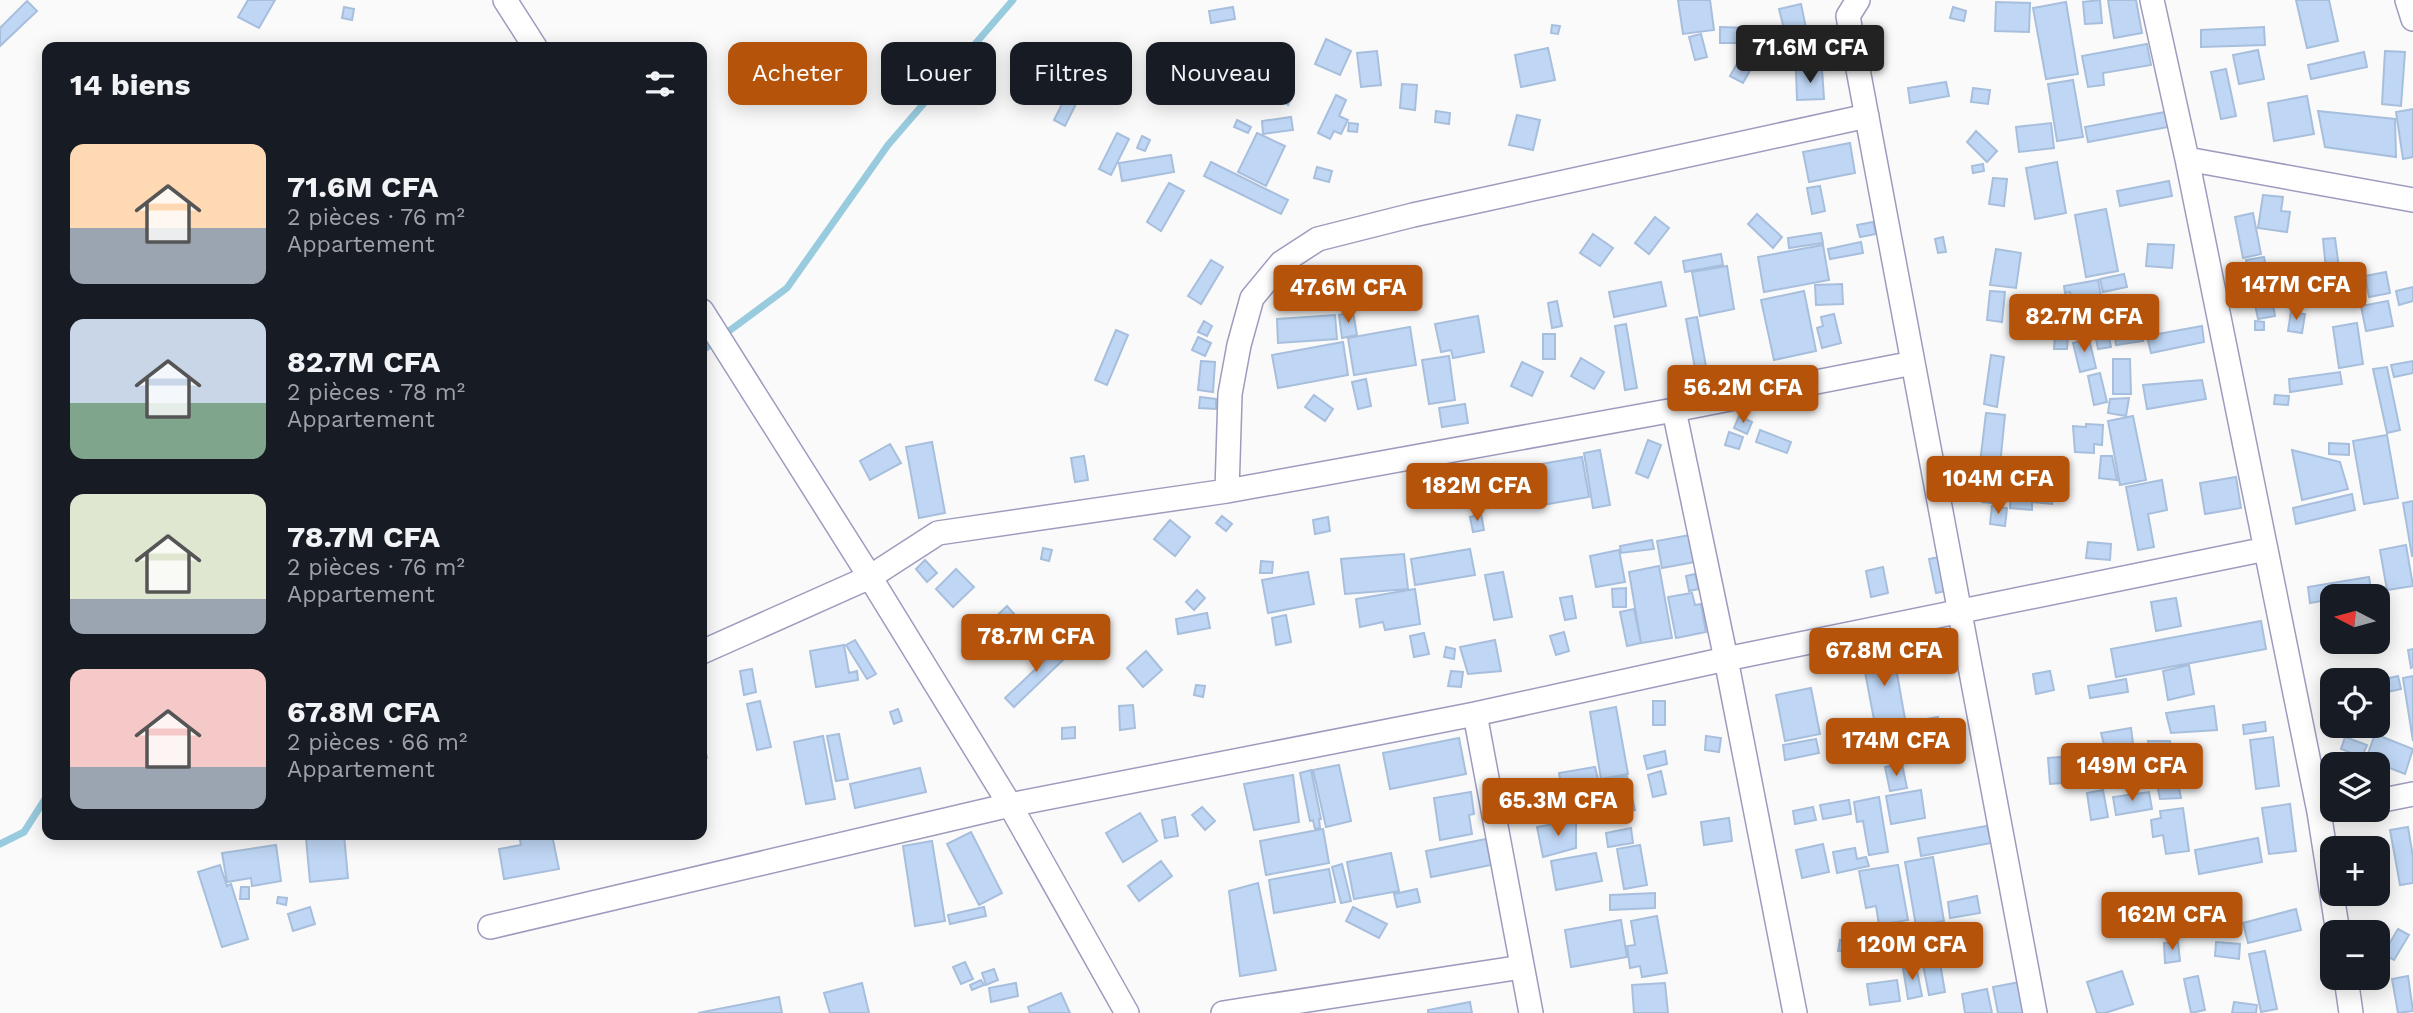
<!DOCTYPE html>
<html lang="fr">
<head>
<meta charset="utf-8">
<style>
	body { margin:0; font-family:"Work Sans",sans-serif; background:#20242c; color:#f1f3f6; height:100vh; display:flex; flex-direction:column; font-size:26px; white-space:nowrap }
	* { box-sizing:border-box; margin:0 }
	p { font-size:23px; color:#9ea1a6 }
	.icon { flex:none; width:38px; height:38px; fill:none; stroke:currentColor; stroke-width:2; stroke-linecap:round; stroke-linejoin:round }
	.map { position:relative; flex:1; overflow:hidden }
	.details { position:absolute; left:42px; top:42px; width:665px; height:798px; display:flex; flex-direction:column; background:#171b24; border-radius:14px; box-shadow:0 4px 18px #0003 }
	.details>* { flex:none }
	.guide { position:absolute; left:728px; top:42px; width:665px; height:63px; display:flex; gap:14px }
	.needle { width:46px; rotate:276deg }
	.fabs { position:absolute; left:2320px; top:584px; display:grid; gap:14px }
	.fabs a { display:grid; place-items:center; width:70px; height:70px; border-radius:14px; background:#171b24; box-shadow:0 4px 18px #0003; font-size:35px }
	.price { position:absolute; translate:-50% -60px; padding:0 16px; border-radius:7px; background:#b45309; color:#fff; font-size:23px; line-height:46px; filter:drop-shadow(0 2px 4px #0008) }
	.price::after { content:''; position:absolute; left:50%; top:42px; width:21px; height:16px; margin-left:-10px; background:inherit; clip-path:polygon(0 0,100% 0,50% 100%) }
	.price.selected { background:#222; color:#fff }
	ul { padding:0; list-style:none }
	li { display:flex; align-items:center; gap:21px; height:175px; padding:0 28px }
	li span { display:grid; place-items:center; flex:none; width:196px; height:140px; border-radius:14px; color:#555 }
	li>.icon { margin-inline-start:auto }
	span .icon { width:84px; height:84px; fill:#fffc; stroke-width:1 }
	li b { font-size:30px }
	h2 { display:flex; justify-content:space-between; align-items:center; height:84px; padding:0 28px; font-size:30px }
	.chip { padding:0 24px; border-radius:14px; background:#171b24; box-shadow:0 4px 18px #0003; font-size:24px; line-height:63px }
	.chip.selected { background:#b45309; color:#fff }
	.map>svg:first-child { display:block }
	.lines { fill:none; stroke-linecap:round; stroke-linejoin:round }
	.stream { stroke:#98cbde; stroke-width:7 }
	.building { fill:#bfd7f5; stroke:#a7bfdc; stroke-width:2 }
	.minor-casing { stroke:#9d9cbe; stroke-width:26 }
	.minor { stroke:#fff; stroke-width:23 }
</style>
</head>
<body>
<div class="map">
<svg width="2413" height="1013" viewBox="0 0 2413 1013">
	<rect width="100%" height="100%" fill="#fafafa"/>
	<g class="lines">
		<path class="stream" d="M702,351L787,288L888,145L1013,0
			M0,844L24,832L47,796"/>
	</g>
	<path class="building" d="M248,0H275L259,28L238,17Z
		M1678,0H1710L1714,30L1683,34Z
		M2100,0L2102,23L2085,24L2083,2Z
		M2108,0H2136L2142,33L2114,38Z
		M2296,0H2329L2338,41L2307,48Z
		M27,1L37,11L0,46V28Z
		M1996,2L2030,3L2029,32L1995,31Z
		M2066,2L2078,74L2046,79L2033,8Z
		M1801,4L1806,28L1785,33L1779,9Z
		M344,7L354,9L352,20L342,18Z
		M1233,7L1235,19L1211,23L1209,11Z
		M1953,7L1966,11L1964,21L1950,18Z
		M1552,25L1560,26L1558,34L1551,33Z
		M1720,27L1749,28L1747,43H1720Z
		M2264,27L2265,45L2201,47V30Z
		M1756,30L1769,37L1743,83L1730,76Z
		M1806,31L1816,32V41H1806Z
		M1701,34L1707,57L1695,60L1689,37Z
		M1326,39L1351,51L1340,75L1315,64Z
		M1828,41L1833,63L1821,65L1815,44Z
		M2147,44L2151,65L2103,73L2104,85L2088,87L2082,56Z
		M1548,48L1555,80L1521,87L1515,55Z
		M2258,50L2264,79L2239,84L2233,55Z
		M1377,51L1381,85L1361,87L1357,53Z
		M2385,51L2405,52L2401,106L2382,104Z
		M2364,52L2367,67L2311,79L2308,65Z
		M1822,69L1824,99L1797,100L1796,70Z
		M2226,69L2236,116L2221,119L2211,72Z
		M1232,72L1235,99L1209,103L1205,76Z
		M2073,80L2083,137L2057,141L2048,84Z
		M1946,82L1949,96L1910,103L1908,88Z
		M1402,84L1417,85L1415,110L1400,108Z
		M1973,88L1990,90L1988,104L1971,102Z
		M1280,89L1292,97L1288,105L1276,97Z
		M1336,95L1346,100L1339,116L1348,120L1341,134L1334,131L1330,139L1318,133Z
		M2307,96L2314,134L2274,141L2268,103Z
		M1065,98L1076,104L1065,126L1054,120Z
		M2413,109V157L2403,159L2396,112Z
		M1436,111L1450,113L1449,124L1435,122Z
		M2318,111L2395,119L2396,157L2325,147Z
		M2165,112L2168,127L2088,142L2085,127Z
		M1517,115L1540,120L1533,150L1509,145Z
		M1291,117L1293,130L1263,134L1262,121Z
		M1237,120L1251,127L1248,133L1234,127Z
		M1349,123L1358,124L1357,132L1348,131Z
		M2051,123L2054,148L2019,152L2016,127Z
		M1976,131L1997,151L1987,162L1967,142Z
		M1117,133L1129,139L1111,175L1099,169Z
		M1257,133L1285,146L1266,186L1238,172Z
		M1142,136L1150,140L1145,151L1137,148Z
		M1850,143L1855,173L1809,182L1803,152Z
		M1171,155L1174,172L1122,181L1119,163Z
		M1211,162L1288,200L1281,214L1204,176Z
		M2057,162L2066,213L2035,219L2026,168Z
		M1983,164L1984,171L1973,173L1972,166Z
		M1317,167L1332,171L1329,182L1314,178Z
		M1993,178L2007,179L2004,206L1989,204Z
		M2169,181L2172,196L2120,206L2117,191Z
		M1169,183L1184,191L1161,231L1147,222Z
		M1820,186L1825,211L1812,214L1807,188Z
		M2263,195L2283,197L2281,211L2290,212L2287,232L2258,228Z
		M2106,209L2118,271L2086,277L2075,215Z
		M2253,213L2261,254L2243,258L2235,217Z
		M1757,214L1782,237L1773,248L1748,224Z
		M1655,217L1669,228L1649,254L1635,243Z
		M1873,222L1876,234L1860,237L1857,225Z
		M1821,233L1823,243L1789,248L1788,238Z
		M1593,234L1613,248L1600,266L1580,253Z
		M1943,237L1946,252L1938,253L1935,239Z
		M2335,238L2339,268L2326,270L2323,239Z
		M1861,242L1863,253L1830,259L1828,249Z
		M2148,244L2174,245L2172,268L2146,266Z
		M1823,245L1829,280L1764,292L1758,257Z
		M1996,249L2021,253L2016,288L1990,285Z
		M1721,254L1723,265L1685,272L1683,261Z
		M2264,257L2275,316L2258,319L2246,260Z
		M1211,260L1223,267L1201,304L1188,296Z
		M1727,266L1734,309L1700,316L1692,272Z
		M2313,272H2349L2348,283L2312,282Z
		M2386,272L2390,293L2369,297L2365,276Z
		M2124,274L2127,287L2103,292L2100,279Z
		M1330,276L1335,304L1321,306L1315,279Z
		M2098,280L2111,347L2098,349L2094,329L2077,332L2075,321L2067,323L2063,303L2072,301L2070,292L2065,293L2064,286Z
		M1661,282L1666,306L1614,317L1609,292Z
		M1842,284L1843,304L1816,305L1815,285Z
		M2354,284L2356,296L2340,299L2338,287Z
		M2413,287V301L2399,305L2396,291Z
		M1804,291L1816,351L1774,360L1761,300Z
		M1990,291L2005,292L2002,322L1987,320Z
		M2034,298L2054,300L2052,317L2033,315Z
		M1557,301L1562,326L1552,328L1548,303Z
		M2388,301L2393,326L2366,331L2361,306Z
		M1353,312L1357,335L1342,338L1339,315Z
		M2291,312L2305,314L2302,333L2288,331Z
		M1834,314L1841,343L1822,348L1817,328L1823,326L1821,317Z
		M1335,315L1337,339L1278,343L1277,319Z
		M1478,316L1484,352L1453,358L1451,350L1441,352L1435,324Z
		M1697,317L1707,372L1696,374L1686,319Z
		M1204,321L1212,326L1207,336L1198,332Z
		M2255,321L2264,322V330H2255Z
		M2357,323L2363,364L2339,368L2333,327Z
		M1626,324L1637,388L1625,390L1615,326Z
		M2141,324L2143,341L2116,345L2114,328Z
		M2202,326L2204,342L2151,353L2147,336Z
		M1410,327L1416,365L1354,375L1348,338Z
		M1116,330L1128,335L1107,385L1095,380Z
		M1543,334H1555V359H1543Z
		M2055,335L2068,336L2067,349H2054Z
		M2088,335L2096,368L2080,372L2073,343L2081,341L2080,337Z
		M1198,337L1211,343L1205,356L1192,350Z
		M1343,342L1348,375L1278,388L1272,355Z
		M1991,355L2004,357L1997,407L1984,404Z
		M1449,356L1455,400L1429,404L1422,360Z
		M1581,358L1604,372L1594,389L1571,376Z
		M2113,359H2130L2131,394H2113Z
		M1201,361L1215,362L1213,392L1198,390Z
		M2413,361V373L2394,377L2391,365Z
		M1522,362L1543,372L1532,396L1511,386Z
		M2387,367L2400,430L2387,433L2373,369Z
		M2340,372L2342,384L2290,392L2289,379Z
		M2100,373L2107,402L2094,405L2088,376Z
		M1366,379L1371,406L1358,409L1352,382Z
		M2202,380L2206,399L2147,409L2143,385Z
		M1314,395L1333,409L1325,421L1305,407Z
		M2275,395L2289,396L2288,405L2274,404Z
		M1200,397L1216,399V409L1199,408Z
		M2129,398L2126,416L2108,413L2110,399Z
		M1465,404L1468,423L1442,427L1439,408Z
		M1986,413L2005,415L2000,465L1980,463Z
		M1739,416L1752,422L1747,434L1734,428Z
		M2133,416L2146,480L2120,485L2108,421Z
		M2086,424L2103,425L2102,445L2094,444V453L2075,452L2073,426L2086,427Z
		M1760,430L1791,442L1787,453L1756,442Z
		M1729,432L1743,437L1739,449L1725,445Z
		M2387,435L2398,498L2364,504L2353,441Z
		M1648,440L1661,445L1648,478L1636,473Z
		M932,442L945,513L919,518L906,447Z
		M2329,443L2349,444V455L2329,454Z
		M890,444L901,463L870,480L860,461Z
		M1600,450L1610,505L1593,508L1584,453Z
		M2292,450L2340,462L2348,489L2302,500Z
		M1084,456L1088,480L1075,482L1071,458Z
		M2101,456H2112L2117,480L2099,478Z
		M1582,457L1589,497L1542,505L1535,465Z
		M2056,464L2064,465L2062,479L2055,478Z
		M1473,471L1477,495L1464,497L1460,473Z
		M1984,471L2006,473L2004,504L1982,502Z
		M2013,475L2054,479L2052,504L2032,502V510L2010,508Z
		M2236,477L2241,508L2205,514L2200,483Z
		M2162,480L2167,510L2148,514L2154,547L2138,550L2126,487Z
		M2352,494L2355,510L2296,524L2293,508Z
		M2413,501V556H2412L2403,503Z
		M1992,506L2007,508L2005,526L1990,524Z
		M1481,514L1484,530L1473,532L1470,517Z
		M1222,516L1232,524L1226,531L1216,523Z
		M1328,517L1330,531L1315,534L1313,520Z
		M1170,520L1190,537L1175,556L1154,539Z
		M1690,535L1695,562L1662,568L1657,541Z
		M1652,540L1654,549L1621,553L1620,546Z
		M2088,542L2111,544L2110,560L2086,558Z
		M2406,545L2413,586L2387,590L2380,550Z
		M1043,548L1052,550L1049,561L1041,559Z
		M1470,549L1475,575L1415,585L1411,559Z
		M1619,550L1625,582L1596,587L1590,556Z
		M1404,554L1408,589L1345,594L1341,559Z
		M1944,556L1951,590L1936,593L1929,559Z
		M925,560L937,573L927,582L916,569Z
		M1261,561L1273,562L1272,573H1260Z
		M1659,566L1672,638L1641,643L1629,572Z
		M1883,567L1888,593L1871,597L1866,571Z
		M956,569L974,587L953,607L936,589Z
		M1308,572L1314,604L1268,613L1262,580Z
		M1503,572L1512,617L1494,620L1485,575Z
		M1695,574L1699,589L1689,591L1686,576Z
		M2369,577L2372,594L2333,597V599L2310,603L2308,587Z
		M1626,588V607H1613L1612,589Z
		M1415,589L1420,624L1385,630L1383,622L1360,627L1356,599Z
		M1197,590L1205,598L1194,610L1186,602Z
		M1692,593L1695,605L1701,604L1706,632L1676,638L1668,597Z
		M1572,596L1576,618L1565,620L1560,598Z
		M2381,596L2383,609L2378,610V597H2375Z
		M2176,598L2181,626L2156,631L2151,602Z
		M1007,606L1015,615L987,642L979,633Z
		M1634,609L1641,643L1627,646L1620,612Z
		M1207,613L1210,628L1178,634L1176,619Z
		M1286,615L1291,642L1276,645L1272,618Z
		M2261,621L2266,649L2116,677L2111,649Z
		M1100,627L1107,649L1095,653L1088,631Z
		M1564,632L1569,651L1556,655L1550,636Z
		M1424,633L1429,654L1414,657L1410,636Z
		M855,640L876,674L867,679L846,645Z
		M1495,640L1501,671L1468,674L1460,647Z
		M1045,641L1063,660L1014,707L1005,698L1045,660L1036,650Z
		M971,642L978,648L968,658L962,651Z
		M844,645L849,673L857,671L858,680L816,687L810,651Z
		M1446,647L1455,649L1454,659L1444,657Z
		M2413,649V667L2411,668L2408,650Z
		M1146,651L1162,670L1143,687L1127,668Z
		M1893,651L1905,719L1875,725L1862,656Z
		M2189,665L2194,694L2168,700L2163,671Z
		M752,669L756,692L744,695L740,671Z
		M1451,671L1463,672L1461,687L1448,686Z
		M2050,671L2054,690L2036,694L2033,674Z
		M2398,676L2401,689L2378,694L2377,681Z
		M2413,676V741L2403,678Z
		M2126,679L2128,692L2090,698L2088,686Z
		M1196,685L1205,686L1203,697L1194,695Z
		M1811,688L1820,734L1785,741L1776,695Z
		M760,701L771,747L757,750L747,704Z
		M1653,701H1665V725H1653Z
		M1133,705L1135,728L1120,730L1119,706Z
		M2214,706L2217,730L2171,733L2166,713Z
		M1616,707L1628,774L1601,779L1590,712Z
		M898,709L902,721L894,724L890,712Z
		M1938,717L1940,729L1905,736L1903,723Z
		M2265,722L2266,731L2244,734L2243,725Z
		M2340,726H2378L2379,729L2342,736Z
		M1075,727V738L1062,739V728Z
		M2131,728L2133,744L2105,748L2101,733Z
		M839,734L848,779L836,781L827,736Z
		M2375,734L2413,749L2405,774L2366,759Z
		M702,735L707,758L702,760Z
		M823,736L835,799L806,804L794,742Z
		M1706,736L1721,738L1719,752L1705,750Z
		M2273,737L2279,786L2256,789L2250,740Z
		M2345,737L2367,745L2362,757L2341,749Z
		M1459,738L1466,774L1390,789L1383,753Z
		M1816,739L1819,753L1785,760L1783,745Z
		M2148,741H2170L2181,798L2160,799Z
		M2126,750L2130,780L2100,784L2096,755Z
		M1665,751L1667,764L1647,769L1644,756Z
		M2088,755L2089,781L2050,784L2048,758Z
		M1902,764L1907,788L1890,791L1885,767Z
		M1339,765L1351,821L1326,827L1313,770Z
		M1595,767L1598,779L1561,785L1559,773Z
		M920,768L926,792L855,808L850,784Z
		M1311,770L1321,819H1319L1320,828L1315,829L1313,820L1310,821L1300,773Z
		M1661,771L1666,794L1653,797L1648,775Z
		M1293,775L1299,822L1254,830L1244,784Z
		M1627,776L1635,810L1620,813L1618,803L1609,804L1606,790L1617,788L1615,778Z
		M1563,786L1566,803L1531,810L1527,793Z
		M1921,790L1925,818L1891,824L1886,796Z
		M2103,790L2108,817L2091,820L2087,793Z
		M1471,792L1474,814L1469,815L1472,834L1440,840L1434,798Z
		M2149,792L2152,809L2116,815L2113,797Z
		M1879,797L1888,852L1869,855L1863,821L1857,822L1854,802Z
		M1849,800L1851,814L1823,819L1820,805Z
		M2290,804L2296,851L2269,854L2262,808Z
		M1202,807L1215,821L1205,830L1192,815Z
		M1813,807L1816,820L1795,824L1793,811Z
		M2183,808L2189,851L2166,854L2163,835L2153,837L2151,820L2161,818L2160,811Z
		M1140,813L1157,841L1123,862L1106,833Z
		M1175,817L1178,836L1165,838L1162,820Z
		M1729,818L1732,841L1704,845L1701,822Z
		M1576,820V848L1543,857L1537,827Z
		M1987,826L1991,843L1921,856L1918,838Z
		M2408,827L2413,857V883L2400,885L2390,830Z
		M1631,828L1633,843L1608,847L1606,833Z
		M1323,829L1329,863L1266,875L1260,841Z
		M971,832L1002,893L979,905L947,844Z
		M344,835L348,878L310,882L306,838Z
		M519,835H552L559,869L504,879L499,849L521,845Z
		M2258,838L2262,862L2199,874L2195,850Z
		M1486,839L1491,865L1431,877L1426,851Z
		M932,841L945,921L915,926L903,846Z
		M1823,844L1829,872L1802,878L1796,850Z
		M276,845L281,881L252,886L251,878L227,882L222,853Z
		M1640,845L1647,885L1624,889L1617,849Z
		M1855,848L1857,859L1866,857L1869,866L1837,873L1833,852Z
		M1391,853L1399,891L1354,899L1347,862Z
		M1596,853L1602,881L1556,890L1551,861Z
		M1933,857L1944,921L1916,926L1905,862Z
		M1161,861L1172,876L1139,901L1128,886Z
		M1342,864L1351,901L1341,903L1332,867Z
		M220,865L227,886L231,884L248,939L222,947L198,872Z
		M1898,865L1908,920L1879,925L1876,906L1866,908L1859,871Z
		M1329,869L1335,902L1274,913L1269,880Z
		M1258,883L1276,970L1240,976L1229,891Z
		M241,887H249V899H240Z
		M1417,889L1420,902L1397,907L1394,894Z
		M1655,893V908L1610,910V895Z
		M1977,896L1980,913L1950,918L1948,902Z
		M278,897L287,898L286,905L277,903Z
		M310,907L315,924L293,931L288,914Z
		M984,907L986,916L950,924L948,915Z
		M1353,907L1387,924L1379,938L1346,921Z
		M2227,908L2233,930L2213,935L2207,912Z
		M2296,909L2301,930L2248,943L2243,923Z
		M1657,916L1667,973L1642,977L1640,966L1630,968L1627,946L1635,945L1631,921Z
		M1621,920L1627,957L1571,967L1565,930Z
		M2398,929L2409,935L2394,960L2383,954Z
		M1840,940L1855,942L1854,953L1838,951Z
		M2178,942L2180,961L2165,963L2164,943Z
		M2216,942L2240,944L2239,959L2215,956Z
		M2265,951L2277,1009L2261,1012L2249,954Z
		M1939,957L1945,992L1929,995L1922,960Z
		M965,962L973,979L961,984L953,967Z
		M1916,966L1922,996L1908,999L1903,968Z
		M994,969L998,980L986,985L982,973Z
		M2122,971L2133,1004L2105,1013H2097L2087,982Z
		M2198,976L2205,1010L2191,1013L2184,979Z
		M2408,976L2413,1011L2398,1013L2392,979Z
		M981,980L984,985L972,990L970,985Z
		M1897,980L1900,1001L1870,1005L1867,984Z
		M2020,982L2026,1013H1998L1993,987Z
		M862,983L869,1013H830L824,993Z
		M1016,983L1018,996L991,1002L989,988Z
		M1665,983L1668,1013H1634L1632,985Z
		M1987,989L1992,1013H1965L1962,994Z
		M1061,993L1070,1013H1030L1028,1007Z
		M779,997L782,1013H698Z
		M1470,1002L1472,1013H1428V1010Z
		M2234,1002L2257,1005L2256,1013H2232Z"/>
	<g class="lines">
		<defs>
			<path id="minor" d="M505,0L535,47
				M1858,0L1848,16L2035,1013
				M2152,0L2187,159L2319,812L2338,933
				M2407,0L2413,19
				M2187,159L2413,200
				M702,311L870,577L1010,805L1127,1013
				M1674,410L1726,659L1795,1013
				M1227,491L1230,394L1239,345L1252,298L1281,263L1318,239L1413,215L1867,116
				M702,652L870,577L938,533L1227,491L1674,410L1913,363
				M1475,714L1531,1013
				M2378,801L2413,794
				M490,927L1010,805L1475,714L1726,659L2266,549
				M2346,978L2351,1013
				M1223,1013L1522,967"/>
		</defs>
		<use href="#minor" class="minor-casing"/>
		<use href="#minor" class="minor"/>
	</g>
</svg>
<div class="fabs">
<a><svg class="needle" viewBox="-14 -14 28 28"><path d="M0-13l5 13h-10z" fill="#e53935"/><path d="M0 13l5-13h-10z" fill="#9ea1a6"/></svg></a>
<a><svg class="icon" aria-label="locate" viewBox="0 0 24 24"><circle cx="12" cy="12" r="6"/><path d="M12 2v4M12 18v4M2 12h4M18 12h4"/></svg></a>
<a><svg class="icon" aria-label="layers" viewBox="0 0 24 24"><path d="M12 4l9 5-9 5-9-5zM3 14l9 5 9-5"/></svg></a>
<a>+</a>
<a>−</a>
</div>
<b class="price selected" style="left:1810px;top:85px">71.6M CFA</b>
<b class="price" style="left:2296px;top:322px">147M CFA</b>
<b class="price" style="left:1348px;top:325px">47.6M CFA</b>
<b class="price" style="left:2084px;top:354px">82.7M CFA</b>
<b class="price" style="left:1743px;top:425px">56.2M CFA</b>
<b class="price" style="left:1998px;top:516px">104M CFA</b>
<b class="price" style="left:1477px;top:523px">182M CFA</b>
<b class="price" style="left:1036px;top:674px">78.7M CFA</b>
<b class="price" style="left:1884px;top:688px">67.8M CFA</b>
<b class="price" style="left:1896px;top:778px">174M CFA</b>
<b class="price" style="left:2132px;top:803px">149M CFA</b>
<b class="price" style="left:1558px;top:838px">65.3M CFA</b>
<b class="price" style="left:2172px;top:952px">162M CFA</b>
<b class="price" style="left:1912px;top:982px">120M CFA</b>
<div class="guide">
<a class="chip selected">Acheter</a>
<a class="chip">Louer</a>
<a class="chip">Filtres</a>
<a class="chip">Nouveau</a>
</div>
<section class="details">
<h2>14 biens<svg class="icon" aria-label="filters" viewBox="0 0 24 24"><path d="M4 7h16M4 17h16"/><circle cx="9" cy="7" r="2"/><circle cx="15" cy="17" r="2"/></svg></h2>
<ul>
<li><span style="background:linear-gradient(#ffd9b3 60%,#9aa5b1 0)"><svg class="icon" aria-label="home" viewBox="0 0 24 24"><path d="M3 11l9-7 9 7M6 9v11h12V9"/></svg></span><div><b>71.6M CFA</b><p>2 pièces · 76 m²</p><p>Appartement</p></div></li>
<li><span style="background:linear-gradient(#c9d6e8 60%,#7fa58c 0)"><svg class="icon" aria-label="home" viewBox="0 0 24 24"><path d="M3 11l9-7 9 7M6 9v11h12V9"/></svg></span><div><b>82.7M CFA</b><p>2 pièces · 78 m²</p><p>Appartement</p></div></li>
<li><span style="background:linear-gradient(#dfe7d0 75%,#9aa5b1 0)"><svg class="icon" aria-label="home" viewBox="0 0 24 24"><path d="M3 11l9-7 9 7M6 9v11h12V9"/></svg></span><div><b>78.7M CFA</b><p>2 pièces · 76 m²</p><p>Appartement</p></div></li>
<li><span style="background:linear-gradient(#f6c9c9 70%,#9aa5b1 0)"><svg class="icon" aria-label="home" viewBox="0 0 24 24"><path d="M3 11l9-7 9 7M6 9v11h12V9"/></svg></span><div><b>67.8M CFA</b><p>2 pièces · 66 m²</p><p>Appartement</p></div></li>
</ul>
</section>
</div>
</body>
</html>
